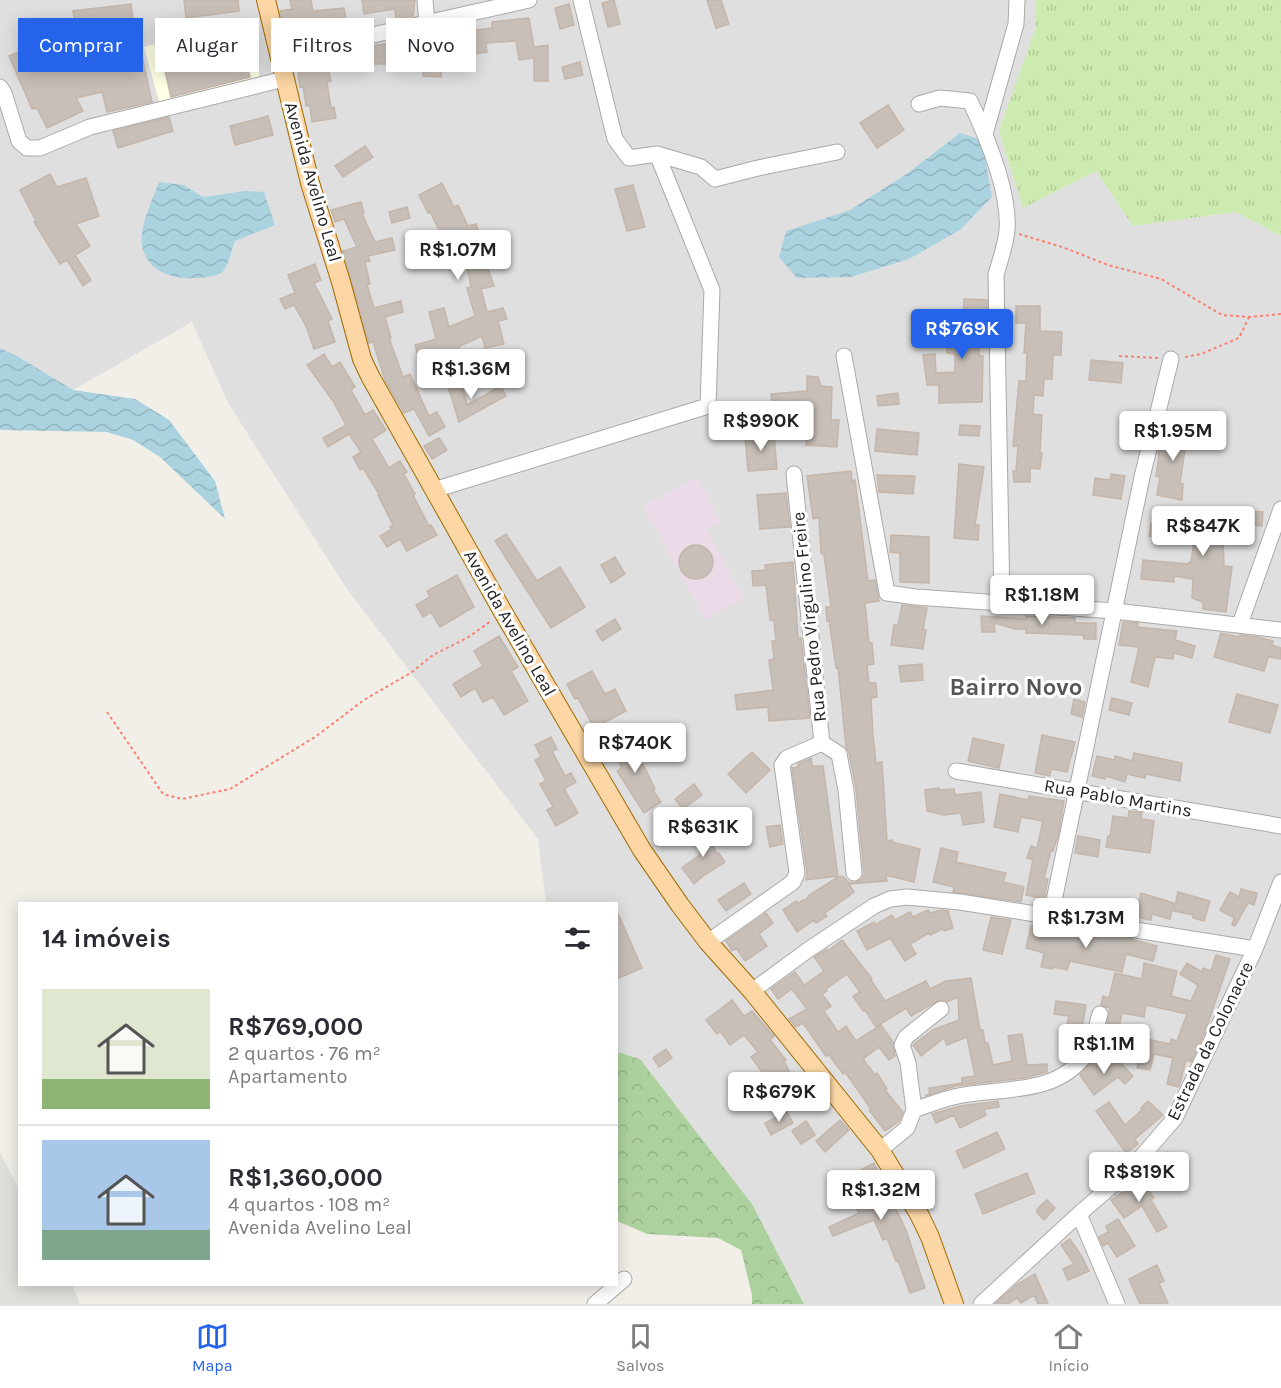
<!DOCTYPE html>
<html lang="pt">
<head>
<meta charset="utf-8">
<style>
	body { margin:0; font-family:Karla,sans-serif; background:#f2f2f3; color:#2b2b33; height:100vh; display:flex; flex-direction:column; font-size:22px; white-space:nowrap }
	* { box-sizing:border-box; margin:0 }
	p { font-size:20px; color:#7c7c81 }
	.icon { flex:none; width:33px; height:33px; fill:none; stroke:currentColor; stroke-width:2; stroke-linecap:round; stroke-linejoin:round }
	.map { position:relative; flex:1; overflow:hidden }
	.sheet { position:absolute; left:18px; top:902px; width:600px; height:384px; display:flex; flex-direction:column; background:#fff; border-radius:0px; box-shadow:0 3px 15px #0003 }
	.sheet>* { flex:none }
	.top-card { position:absolute; left:18px; top:18px; width:600px; height:54px; display:flex; gap:12px }
	.price { position:absolute; translate:-50% -51px; padding:0 14px; border-radius:6px; background:#fff; color:#222; font-size:20px; line-height:39px; filter:drop-shadow(0 2px 3px #0008) }
	.price::after { content:''; position:absolute; left:50%; top:36px; width:18px; height:14px; margin-left:-9px; background:inherit; clip-path:polygon(0 0,100% 0,50% 100%) }
	.price.selected { background:#2563eb; color:#fff }
	ul { padding:0; list-style:none }
	li { display:flex; align-items:center; gap:18px; height:150px; padding:0 24px }
	li+li { border-top:2px solid #e1e1e2 }
	li span { display:grid; place-items:center; flex:none; width:168px; height:120px; border-radius:0px; color:#555 }
	li>.icon { margin-inline-start:auto }
	span .icon { width:72px; height:72px; fill:#fffc; stroke-width:1 }
	li b { font-size:26px }
	h2 { display:flex; justify-content:space-between; align-items:center; height:72px; padding:0 24px; font-size:26px }
	.tag { padding:0 21px; border-radius:0px; background:#fff; box-shadow:0 3px 15px #0003; font-size:21px; line-height:54px }
	.tag.selected { background:#2563eb; color:#fff }
	.menu { display:flex; justify-content:space-around; align-items:center; height:84px; border-top:2px solid #e1e1e2; background:#fff; font-size:16px; color:#7c7c81 }
	.menu a { display:grid; justify-items:center; gap:3px }
	.menu .selected { color:#2563eb }
	.map>svg:first-child { display:block }
	.residential { fill:#e0dfdf }
	.industrial { fill:#ebdbe8 }
	.education { fill:#ffffe5 }
	.airport { fill:#e1dfda }
	.grass { fill:url(#grass-tufts) }
	.forest { fill:url(#forest-crowns) }
	.water { fill:url(#water-waves) }
	.building { fill:#c7bfb8; stroke:#c4b6ab; stroke-width:1.5 }
	.lines { fill:none; stroke-linecap:round; stroke-linejoin:round }
	.minor-casing { stroke:#a9a9a9; stroke-width:17 }
	.major-casing { stroke:#a06b00; stroke-width:20 }
	.path { stroke:#fa8072; stroke-width:2; stroke-dasharray:3 3; stroke-linecap:butt }
	.minor { stroke:#fff; stroke-width:15 }
	.major { stroke:#fcd6a4; stroke-width:18 }
	.labels { text-anchor:middle; dominant-baseline:central; stroke-width:6; stroke-linejoin:round; paint-order:stroke }
	.street-label { font-size:18px; fill:#222; stroke:#fff }
	.district-label { font-size:24px; font-weight:bold; fill:#555; stroke:#fff }
</style>
</head>
<body>
<div class="map">
<svg width="1281" height="1304" viewBox="0 0 1281 1304">
	<defs>
		<pattern id="grass-tufts" width="24" height="20" patternUnits="userSpaceOnUse" patternTransform="scale(1.5)"><rect width="24" height="20" fill="#cdebb0"/><path d="M3 7l-1-3M5 7V3M7 7l1-3M15 17l-1-3M17 17v-4M19 17l1-3" fill="none" stroke="#b0c997"/></pattern>
		<pattern id="forest-crowns" width="20" height="18" patternUnits="userSpaceOnUse" patternTransform="scale(1.5)"><rect width="20" height="18" fill="#add19e"/><path d="M2 6a3 3 0 1 1 6 0M12 15a3 3 0 1 1 6 0" fill="none" stroke="#95b388"/></pattern>
		<pattern id="water-waves" width="16" height="10" patternUnits="userSpaceOnUse" patternTransform="scale(1.5)"><rect width="16" height="10" fill="#aad3df"/><path d="M0 5q4-4 8 0t8 0" fill="none" stroke="#92b5bf"/></pattern>
	</defs>
	<rect width="100%" height="100%" fill="#f2efe9"/>
	<path class="residential" d="M0,0H1036V27L999,131L1023,207L1096,171L1133,226L1236,212L1281,236V1304H804L752,1204L640,1059L617,1052L616,903H546L538,839L347,589L228,403L192,322L73,390L17,356L0,348Z"/>
	<path class="industrial" d="M697,477L721,521L706,529L744,598L705,619L643,506Z"/>
	<path class="education" d="M246,22L261,82L160,105L144,47Z"/>
	<path class="airport" d="M0,1153L19,1189L20,1284H72L80,1304H0Z"/>
	<path class="grass" d="M1036,0H1281V236L1236,212L1133,226L1096,171L1023,208L999,131L1036,27Z"/>
	<path class="forest" d="M617,1052L640,1059L752,1204L804,1304H752V1295L741,1250L718,1238L647,1234L617,1221Z"/>
	<path class="water" d="M960,133L982,140L992,197L960,230L909,259L851,277L797,278L779,257L786,231L850,210L908,173Z
		M159,182L184,185L203,197L245,191L264,192L275,225L235,241C232,248 228,267 223,271C219,276 211,276 206,277C182,281 151,276 143,250C137,229 152,202 159,182Z
		M0,348L17,356L73,390L135,399L169,420L215,481L225,519L160,457L133,440L107,432L0,430Z"/>
	<path class="building" d="M184,0H238L239,11L186,18Z
		M290,0H311L313,11L344,8L347,27L334,29L333,25L298,32L300,37L287,39L280,11L292,9Z
		M362,0H415L413,16L396,19L395,9L364,14Z
		M614,0L620,24L608,27L602,3Z
		M707,0H721L729,24L716,28Z
		M131,4L135,39L138,38L152,102L107,112L102,92L76,98L83,111L47,128L37,108L32,109L9,56L51,39L58,55L78,50L73,11Z
		M569,4L574,25L560,29L555,8Z
		M529,18L534,47L548,45V81H534V58L519,60L516,41L486,43L487,52L473,54L470,31L492,28V22Z
		M237,26L242,46L255,43L258,54L245,57L250,77L171,97L159,45Z
		M424,36H443L441,77L423,76V58L404,57V64H367L366,47L392,43V41L406,40V39H424Z
		M580,62L583,75L565,79L562,67Z
		M328,68L331,81L327,82L331,108L334,107L336,118L312,122L310,106H306L303,86L300,87L298,73Z
		M888,105L904,130L877,148L860,123Z
		M268,116L273,135L235,145L230,126Z
		M169,117L173,131L118,148L113,131Z
		M365,146L373,157L343,177L335,166Z
		M50,174L57,187L86,178L99,216L76,224L90,246L75,255L91,280L83,286L67,260L60,264L34,222L36,221L20,190Z
		M442,183L454,207L458,205L468,226L476,224L480,235L477,236L494,286L481,289L487,312L503,308L507,319L498,321L504,344L485,348L482,336L458,347L469,370L458,375L446,351L419,359L415,345L436,339L429,312L444,308L449,327L475,316L467,288L471,287L466,263H464L459,247L433,259L429,250L411,257L407,247L440,232L430,212L428,213L419,195Z
		M633,185L645,227L627,231L615,189Z
		M361,202L364,213L362,214L375,242L392,238L395,250L368,256L370,261L365,262L370,284L367,285L374,308L401,301L403,312L385,317L391,338H389L403,377L410,374L429,416L437,412L445,427L429,436L414,409L404,413L385,380L373,342L369,343L343,251L357,247L344,219L335,222L331,210Z
		M407,207L410,218L392,223L389,212Z
		M315,264L321,280L314,283L332,319L328,321L335,342L314,349L306,326L294,305L285,309L280,299L295,293L288,275Z
		M964,299L987,300V316L978,315L979,356H983L982,402L939,403V385H927L923,355L935,354L936,373L955,372V354L947,353L948,336H960V324H963Z
		M1016,306H1040V331L1062,332L1061,355H1053L1052,379H1044L1043,396L1034,395L1033,414L1042,415L1040,453H1042L1040,469L1030,468V482H1014L1013,471H1016L1018,446H1013L1019,381H1026L1027,353H1024L1026,323H1016Z
		M324,354L332,367L340,362L355,387L351,390L365,415L373,410L386,430L372,439L389,468L400,461L407,472L404,474L415,494L413,495L429,526L431,525L437,535L407,551L400,539L387,547L380,536L392,529L390,527L393,525L378,495L379,494L363,468L360,470L353,457L361,452L349,434L328,447L323,438L346,425L333,401L307,365Z
		M1091,360L1123,363L1121,383L1089,380Z
		M807,376L818,377L821,386L832,387L831,420H839L837,447L806,445L807,432L781,433L779,403L772,404L771,394L807,391Z
		M460,379L467,405L501,386L506,396L459,422L447,383Z
		M898,393L899,404L878,406L877,396Z
		M960,425L980,426L979,436L959,435Z
		M1167,427L1197,434L1195,445L1186,443L1180,483L1183,484L1182,500L1157,495L1160,477L1156,476L1159,455L1158,454L1161,441L1164,442Z
		M877,429L919,433L917,455L875,451Z
		M774,434L777,469L748,471L745,436Z
		M439,438L447,450L432,459L424,446Z
		M959,464L984,467L975,525H979L978,540L954,538Z
		M851,471L852,481L855,480L868,581L875,580L879,601L865,603L869,643H872L874,664L867,665L869,683H876L877,697L871,698L873,735L876,763L882,762L887,841L892,840V842L920,849L914,882L886,875L887,881L849,884L854,892L825,913L827,916L816,923L814,920L797,932L783,910L796,901L798,903L808,898V896L838,877L842,876L849,882L856,883L863,878L864,873L856,789L849,753L846,747L838,667L836,668L829,620L827,621L826,607H831L824,555L821,553L819,518L813,519L807,476Z
		M1111,474L1125,476L1121,499L1093,495L1095,478L1110,480Z
		M877,475L915,476L913,494L879,492Z
		M786,493L790,527L760,529L757,495Z
		M1218,508L1263,512L1262,526L1238,524L1233,541L1223,539L1224,566L1232,567L1226,612L1203,609V602L1192,598L1193,579L1174,576V582L1141,579L1143,560L1189,564V562H1191L1194,541L1149,536L1151,523L1208,531L1210,525L1216,526Z
		M506,534L537,581L560,567L585,607L551,628L495,541Z
		M891,535L929,537V583L900,582V553L890,552Z
		M679 562a17 17 0 1 1 34 0a17 17 0 1 1-34 0Z
		M615,557L625,574L611,583L601,565Z
		M793,562L798,638H801L810,718L769,721L768,707L737,710L735,695L773,690L769,660L774,659L772,641H776L774,620H770L766,585L753,586L752,571L766,570L765,565Z
		M457,575L474,607L440,627L431,612L423,617L416,605L430,597L427,591Z
		M902,605L927,608L923,629L926,630L923,649L891,645L894,625H898Z
		M981,616L1026,619V616L1075,618V623H1096V639H1084L1083,635L1026,633V629H1015L994,623L995,632H982Z
		M615,619L621,629L602,641L596,631Z
		M1123,622L1138,623L1137,627L1177,631L1175,640L1195,646L1192,658L1174,653L1173,659L1155,657L1148,687L1131,682L1139,647L1119,645Z
		M1221,633L1239,637L1240,635L1258,637L1273,641L1272,645L1281,648V659L1268,657L1264,671L1214,657Z
		M499,636L518,667L511,671L528,701L504,715L493,697L483,702L475,688L461,697L453,684L483,666L474,651Z
		M922,664L923,680L901,682L899,666Z
		M592,671L605,694L615,689L626,711L594,728L578,698L575,699L567,684Z
		M1237,694L1278,705L1270,733L1229,722Z
		M1112,698L1132,703L1129,715L1109,710Z
		M1074,699L1085,702L1082,717L1071,714Z
		M629,735L637,749L634,751L646,770L655,789L653,790L661,802L644,813L617,771L622,768L609,746Z
		M1042,735L1075,742L1067,772L1051,769L1050,776L1035,773Z
		M551,737L557,749L552,751L565,776L571,773L576,782L564,789L578,813L556,826L547,810L553,807L540,784L546,781L535,760L541,757L535,745Z
		M973,738L1004,745L999,768L968,761Z
		M752,752L770,770L746,793L728,774Z
		M1134,753L1182,763L1180,781L1146,774L1145,778L1127,774L1125,782L1106,776L1105,779L1092,776L1097,756L1114,760L1115,756L1132,761Z
		M811,758L812,766H823L838,876L806,880L807,872L792,768L798,767V764Z
		M694,784L702,795L683,809L675,799Z
		M939,788V790L954,789L955,795L981,792L984,822L963,825L961,813L944,815L927,811L925,790Z
		M1000,794L1028,800L1029,796L1064,801L1058,836L1053,851L1051,850L1044,878L1048,879L1044,899L1026,895L1033,860L1027,858L1031,846L1037,848L1043,821L1021,817L1018,832L994,827Z
		M1129,811L1142,812L1141,819L1154,821L1150,853L1106,847L1108,836L1110,837L1113,816L1128,818Z
		M680,813L687,824L662,841L654,831Z
		M780,825L783,844L770,847L766,827Z
		M704,828L717,854L719,853L725,862L703,876L694,884L682,868L701,854L691,834Z
		M1078,836L1100,840L1098,857L1075,853Z
		M941,848L958,852L956,862L1006,873L1003,882L1024,887L1021,902L953,892L954,887L933,882Z
		M744,883L751,894L726,911L718,900Z
		M1241,889L1257,893L1254,905L1248,903L1235,926L1232,925L1234,918L1220,910L1230,892L1239,897Z
		M1178,892L1210,901L1204,921L1193,918V915L1174,911Z
		M1141,893L1174,903L1170,919L1152,914L1151,920L1136,917Z
		M616,909L642,968L616,979Z
		M928,910L930,913L941,910L948,911L953,928L944,931L943,929L930,935L929,933L910,944L916,954L905,961L890,938L867,950L857,931L874,922L875,925L892,915L895,920L910,912L913,917Z
		M766,913L773,923L759,934L767,946L745,961L736,948L732,951L726,941Z
		M991,917L1011,920L1002,954L983,950Z
		M1031,926L1047,930L1048,926L1063,928L1062,932L1084,936V934L1101,937V934L1131,939L1157,946L1153,961L1126,954L1122,972L1070,961L1067,970L1053,967L1052,969L1041,967L1044,953L1026,948Z
		M842,940L872,979L871,980L885,1001L926,981L930,989L946,981L971,978L980,1030H983L985,1043H988L993,1065L1012,1061L1008,1036L1022,1034L1027,1065L1047,1064V1072L1025,1078L956,1086L925,1096L930,1093L929,1088L962,1083V1078L975,1076L967,1037L947,1045L944,1038L921,1056L913,1045L933,1030L959,1020L958,997L947,1002L939,1000L911,1016L906,1008L876,1027L865,1010L863,1011L853,996L860,992L847,974L826,989L827,991L822,994L831,1006L824,1011L838,1032L846,1026L856,1041L881,1025L893,1042L895,1056L889,1060L879,1047L863,1059L875,1075L877,1073L887,1089L885,1090L903,1112L899,1121L885,1131L869,1110L871,1109L845,1072L843,1074L829,1055L826,1056L803,1023L796,1027L789,1019L807,1009L792,989L778,999L771,989L795,972L804,985L824,971L814,957L827,949L828,951Z
		M1216,955L1230,959L1205,1032L1191,1062L1186,1060L1179,1087L1167,1084L1173,1058L1154,1054L1150,1070L1137,1068L1140,1055H1143L1147,1039L1170,1044L1171,1039L1177,1041L1187,1014L1146,1005L1144,1017L1122,1013L1118,1032L1106,1029L1110,1008L1101,1005L1103,996L1109,998L1115,973L1142,979L1144,963L1177,971L1171,996L1191,1001L1198,985L1180,974L1187,963L1202,972L1203,968L1211,971Z
		M732,1000L744,1016L752,1011L774,1036L770,1040L786,1060L784,1061L794,1080L803,1074L810,1086L800,1092L801,1094L794,1098L783,1080L777,1084L770,1072L765,1076L751,1057L758,1052L744,1035L730,1045L720,1031L717,1034L706,1020Z
		M1056,1001L1086,1005L1081,1033H1079L1075,1050L1063,1047L1069,1016L1054,1014Z
		M666,1049L672,1058L659,1067L653,1058Z
		M1095,1058L1103,1070L1116,1058L1133,1076L1125,1084L1118,1077L1094,1095L1080,1075Z
		M998,1101L999,1107L984,1109L986,1115L960,1128L954,1115L936,1123L932,1114L960,1106Z
		M1148,1101L1163,1115L1135,1139L1138,1144L1126,1153L1096,1111L1109,1102L1125,1125L1143,1109L1141,1108Z
		M787,1112L793,1123L771,1135L765,1123Z
		M840,1120L849,1130L825,1152L816,1141Z
		M806,1121L815,1135L801,1144L792,1131Z
		M997,1132L1005,1149L964,1168L956,1151Z
		M1168,1152L1182,1161L1175,1172L1160,1163Z
		M874,1163L906,1230L925,1288L910,1293L898,1260L896,1261L887,1238L883,1240L874,1220L833,1236L829,1227L859,1213L851,1197L854,1195L845,1178Z
		M1027,1173L1035,1193L983,1214L975,1194Z
		M1140,1177L1154,1198L1151,1200L1167,1227L1157,1232L1142,1206L1124,1218L1111,1200L1128,1189L1126,1186Z
		M1047,1200L1055,1208L1044,1220L1037,1213V1209Z
		M1118,1219L1135,1246L1117,1257L1108,1243L1103,1246L1099,1237L1108,1232L1106,1226Z
		M1070,1239L1082,1257L1089,1271L1068,1280L1063,1269L1074,1264L1061,1245Z
		M1157,1265L1164,1281L1159,1283L1168,1304H1140L1129,1279Z
		M1035,1274L1048,1304H1038L1034,1295L1021,1303L1017,1298L1008,1304H995L1016,1285Z"/>
	<g class="lines">
		<defs>
			<path id="minor" d="M425,0L427,23
				M581,0L615,139L629,158L657,154L701,167L715,179L758,168L837,152
				M279,56L529,0
				M0,87L4,93L19,141L27,148H40L90,127L284,79
				M919,104L940,98L970,101C986,135 1010,191 1007,230C1006,244 1000,260 996,275L1002,602
				M985,134L1016,24L1017,0
				M844,356L887,593L916,597L1115,611L1281,630
				M794,474L822,743
				M434,490L708,406L712,290L657,154
				M1240,624L1281,509
				M822,743L839,754L846,790L854,873
				M956,771L1281,826
				M1051,915L1142,477L1171,359
				M708,942L793,882L797,873L782,765L787,758L822,743
				M752,991L808,950L874,906L890,899L907,897L960,902L1255,949
				M914,1110L908,1063L902,1045L906,1037L941,1009
				M880,1150L907,1128L914,1110C928,1105 943,1099 958,1096C1002,1087 1056,1096 1086,1054C1094,1044 1096,1026 1100,1014
				M1079,1214L1117,1304
				M595,1304L624,1279
				M981,1304L1079,1214L1130,1170L1175,1118L1255,949L1281,882"/>
			<path id="major" d="M266,0L310,183L341,282L362,359L370,376L503,612L642,850L680,905L708,942L752,991L880,1150L919,1214L930,1237L954,1304"/>
		</defs>
		<use href="#minor" class="minor-casing"/>
		<use href="#major" class="major-casing"/>
		<path class="path" d="M1019,234L1062,247L1108,265L1161,279L1222,315L1249,317L1281,314
			M1119,356L1158,358
			M1185,357L1201,354L1239,338L1249,317
			M107,712L163,794L182,799L230,789L315,737L364,700L412,672L433,655L467,638L491,621"/>
		<use href="#minor" class="minor"/>
		<use href="#major" class="major"/>
	</g>
	<g class="labels">
		<g class="street-label">
			<text transform="translate(313 182) rotate(74)">Avenida Avelino Leal</text>
			<text transform="translate(809 617) rotate(-96)">Rua Pedro Virgulino Freire</text>
			<text transform="translate(510 623) rotate(60)">Avenida Avelino Leal</text>
			<text transform="translate(1118 798) rotate(10)">Rua Pablo Martins</text>
			<text transform="translate(1210 1041) rotate(-64)">Estrada da Colonacre</text>
		</g>
		<g class="district-label">
			<text x="1016" y="687">Bairro Novo</text>
		</g>
	</g>
</svg>
<b class="price" style="left:458px;top:281px">R$1.07M</b>
<b class="price selected" style="left:962px;top:360px">R$769K</b>
<b class="price" style="left:471px;top:400px">R$1.36M</b>
<b class="price" style="left:761px;top:452px">R$990K</b>
<b class="price" style="left:1173px;top:462px">R$1.95M</b>
<b class="price" style="left:1203px;top:557px">R$847K</b>
<b class="price" style="left:1042px;top:626px">R$1.18M</b>
<b class="price" style="left:635px;top:774px">R$740K</b>
<b class="price" style="left:703px;top:858px">R$631K</b>
<b class="price" style="left:1086px;top:949px">R$1.73M</b>
<b class="price" style="left:1104px;top:1075px">R$1.1M</b>
<b class="price" style="left:779px;top:1123px">R$679K</b>
<b class="price" style="left:1139px;top:1203px">R$819K</b>
<b class="price" style="left:881px;top:1221px">R$1.32M</b>
<div class="top-card">
<a class="tag selected">Comprar</a>
<a class="tag">Alugar</a>
<a class="tag">Filtros</a>
<a class="tag">Novo</a>
</div>
<section class="sheet">
<h2>14 imóveis<svg class="icon" aria-label="filters" viewBox="0 0 24 24"><path d="M4 7h16M4 17h16"/><circle cx="9" cy="7" r="2"/><circle cx="15" cy="17" r="2"/></svg></h2>
<ul>
<li><span style="background:linear-gradient(#dfe7d0 75%,#8fb573 0)"><svg class="icon" aria-label="home" viewBox="0 0 24 24"><path d="M3 11l9-7 9 7M6 9v11h12V9"/></svg></span><div><b>R$769,000</b><p>2 quartos · 76 m²</p><p>Apartamento</p></div></li>
<li><span style="background:linear-gradient(#a9c7e8 75%,#7fa58c 0)"><svg class="icon" aria-label="home" viewBox="0 0 24 24"><path d="M3 11l9-7 9 7M6 9v11h12V9"/></svg></span><div><b>R$1,360,000</b><p>4 quartos · 108 m²</p><p>Avenida Avelino Leal</p></div></li>
</ul>
</section>
</div>
<nav class="menu">
<a class="selected"><svg class="icon" aria-label="map" viewBox="0 0 24 24"><path d="M3 6l6-2 6 2 6-2v14l-6 2-6-2-6 2zM9 4v14M15 6v14"/></svg>Mapa</a>
<a><svg class="icon" aria-label="saved" viewBox="0 0 24 24"><path d="M7 4h10v16l-5-4-5 4z"/></svg>Salvos</a>
<a><svg class="icon" aria-label="home" viewBox="0 0 24 24"><path d="M3 11l9-7 9 7M6 9v11h12V9"/></svg>Início</a>
</nav>
</body>
</html>
